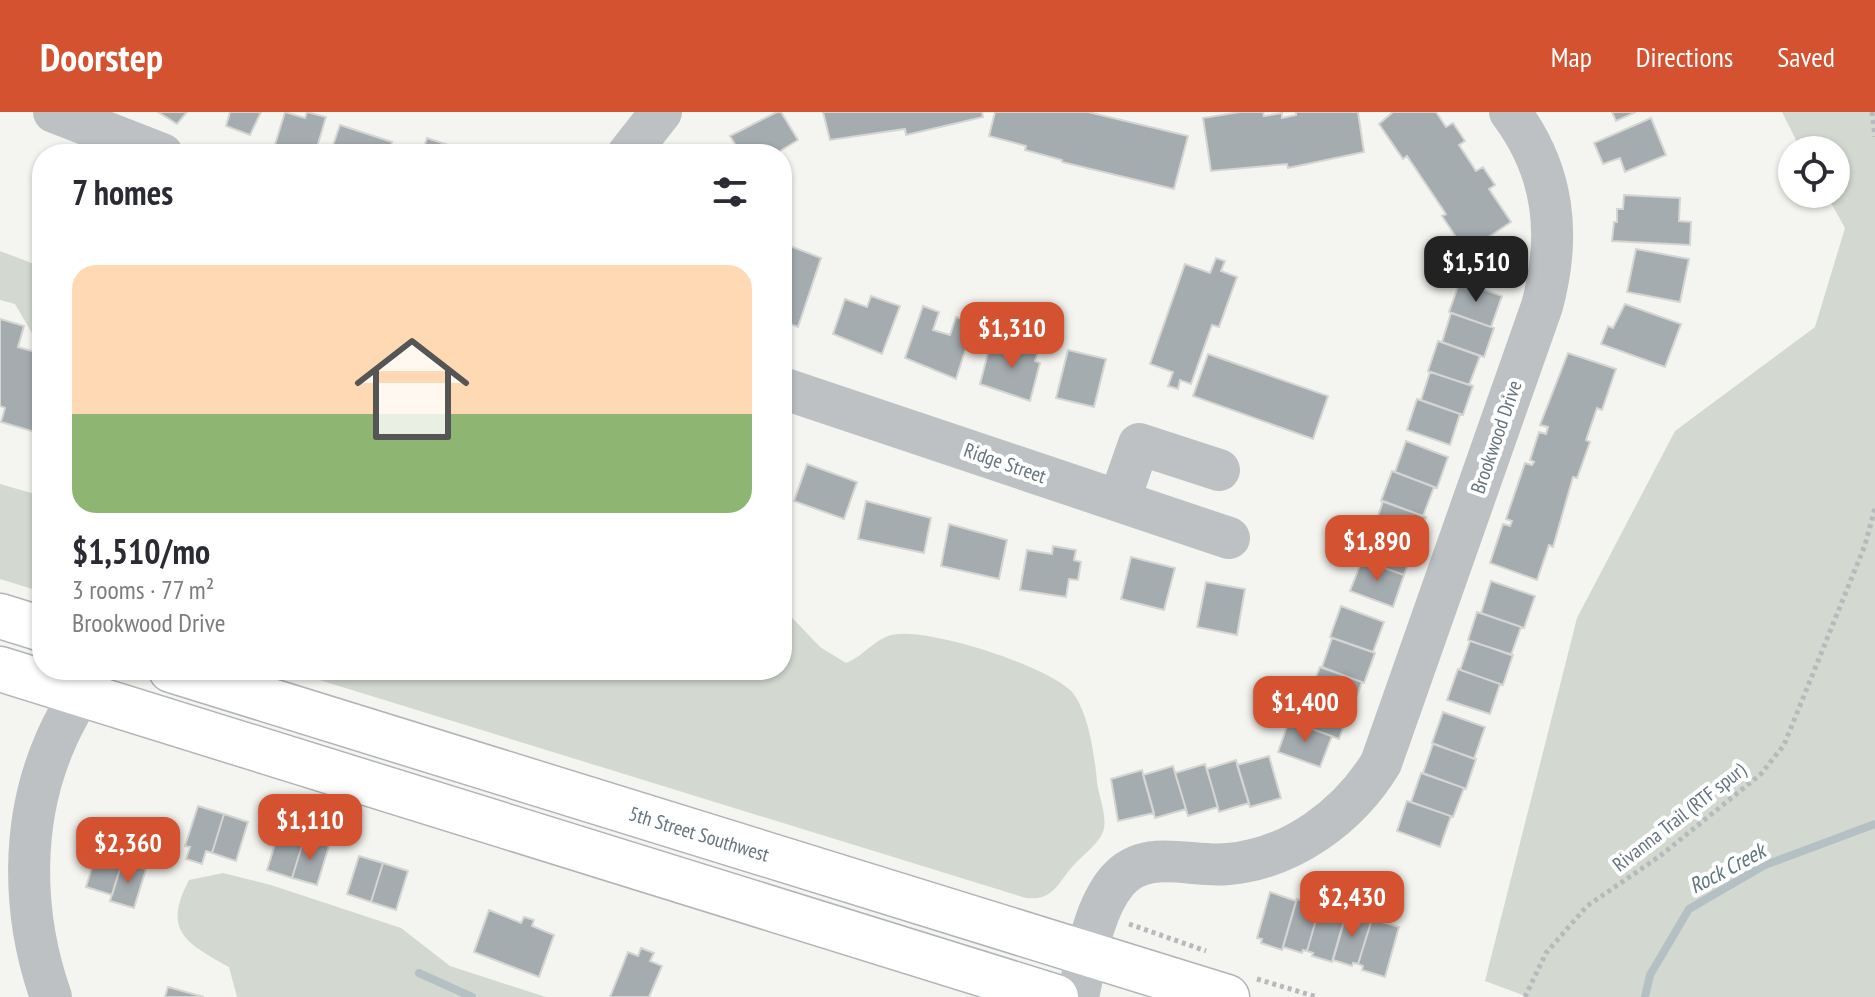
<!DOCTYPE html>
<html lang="en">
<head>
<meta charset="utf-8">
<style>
	body { margin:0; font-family:"PT Sans Narrow",sans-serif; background:#f2f2f3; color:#2b2b33; height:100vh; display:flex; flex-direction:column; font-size:30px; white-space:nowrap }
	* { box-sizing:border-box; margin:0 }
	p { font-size:26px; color:#7c7c81 }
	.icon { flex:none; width:44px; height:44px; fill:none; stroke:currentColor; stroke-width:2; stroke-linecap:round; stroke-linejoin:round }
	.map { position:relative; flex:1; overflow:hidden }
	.drawer { position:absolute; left:32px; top:32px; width:760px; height:536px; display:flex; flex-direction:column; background:#fff; border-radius:32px; box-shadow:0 2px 6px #0004 }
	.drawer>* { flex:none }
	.controls { position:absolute; left:1778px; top:24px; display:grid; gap:16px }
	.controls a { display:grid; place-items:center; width:72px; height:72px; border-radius:50%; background:#fff; box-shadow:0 2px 6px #0004; font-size:40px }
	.price { position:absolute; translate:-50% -68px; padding:0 18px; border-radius:16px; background:#d45230; color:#fff; font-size:26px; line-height:52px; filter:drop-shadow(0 2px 4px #0008) }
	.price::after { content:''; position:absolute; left:50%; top:48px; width:24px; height:18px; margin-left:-12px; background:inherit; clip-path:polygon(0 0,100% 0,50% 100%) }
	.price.on { background:#222; color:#fff }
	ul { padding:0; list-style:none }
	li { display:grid; align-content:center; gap:16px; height:424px; padding:0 40px }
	li span { display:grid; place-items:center; height:248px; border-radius:24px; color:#555 }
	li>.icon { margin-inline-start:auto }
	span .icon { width:144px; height:144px; fill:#fffc; stroke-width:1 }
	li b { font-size:34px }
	h2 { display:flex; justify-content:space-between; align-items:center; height:96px; padding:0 40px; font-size:34px }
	header { display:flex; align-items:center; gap:48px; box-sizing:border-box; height:112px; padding:0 40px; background:#d45230; color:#fff }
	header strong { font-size:38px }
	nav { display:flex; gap:44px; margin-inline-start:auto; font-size:28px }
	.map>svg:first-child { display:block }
	.green { fill:#d3d9d0 }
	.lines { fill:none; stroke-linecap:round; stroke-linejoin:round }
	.stream { stroke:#b4c0c3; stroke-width:8 }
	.building { fill:#a4acb0; stroke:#d5d5d3; stroke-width:2 }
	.major-casing { stroke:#b1b5b8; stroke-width:47 }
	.path { stroke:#b7babc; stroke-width:5; stroke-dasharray:4 4; stroke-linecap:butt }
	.minor { stroke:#bdc1c4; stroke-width:42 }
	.major { stroke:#fff; stroke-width:44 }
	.labels { text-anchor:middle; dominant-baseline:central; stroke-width:8; stroke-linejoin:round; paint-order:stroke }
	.street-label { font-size:20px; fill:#65747f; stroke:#fff }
	.water-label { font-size:22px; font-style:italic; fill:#61767c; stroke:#fff }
</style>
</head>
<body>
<header>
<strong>Doorstep</strong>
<nav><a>Map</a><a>Directions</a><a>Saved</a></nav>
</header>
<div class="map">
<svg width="1875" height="885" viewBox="0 0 1875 885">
	<rect width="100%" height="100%" fill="#f4f4f0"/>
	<path class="green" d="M1782,0H1875V885H1528L1485,869L1577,506L1675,319L1815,215L1845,116L1826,82H1836V38H1801Z
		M0,139L42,155V225L33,223L15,192L0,188Z
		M0,372L42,384V480L0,467Z
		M782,495L820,535L846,551C865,544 877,523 898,522C934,518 1044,553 1070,578C1088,595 1095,646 1097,670C1099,686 1110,710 1101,724C1095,735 1080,745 1072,755C1057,773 1052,789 1026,786L287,558H782Z
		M223,761L271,773L401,816L450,854L546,885H237L229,855C186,831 162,819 189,768Z"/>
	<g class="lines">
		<path class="stream" d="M419,861L472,885
			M1645,885L1650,863L1689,797L1765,753L1875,712"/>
	</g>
	<path class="building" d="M158,0H187L177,12Z
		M230,0H261L250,23L226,14Z
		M285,0L305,6L307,0L326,5L315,42L273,39Z
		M777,0H781L798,28L775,42H741L730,24Z
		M823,0H982L983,5L906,23L905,17L830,28Z
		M995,0H1088L1188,24L1174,77L1062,50V48L1025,38L1026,34L989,24Z
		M1240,0H1263L1264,4L1282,1V6L1296,3V0H1358L1364,40L1288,56L1287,52L1211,59L1203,6Z
		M1436,0L1446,15L1453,11L1465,29L1459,33L1476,59L1483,55L1495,73L1489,77L1511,110L1466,140L1442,104L1446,102L1407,44L1403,47L1379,12L1393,0Z
		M1612,0H1636L1616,9Z
		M1651,6L1666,43L1625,60L1620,46L1603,52L1594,31Z
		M340,13L392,30L388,42H330Z
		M427,26L463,38L462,42H422Z
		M1624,83L1680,86L1679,109L1691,110L1690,133L1612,129L1614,110H1617V97H1623Z
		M790,134L821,146L798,215L782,209V149Z
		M1636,137L1689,147L1680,190L1627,180Z
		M1216,146L1225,149L1221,159L1237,165L1219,215L1212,213L1191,272L1180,268L1178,277L1168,274L1173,260L1150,252L1185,152L1210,161Z
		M1460,169L1502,184L1491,215L1449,200Z
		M871,184L900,194L882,242L833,222L845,187L867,195Z
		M1625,192L1681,212L1665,255L1601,232L1608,214L1613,216Z
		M923,194L939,200L933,218L950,223L956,205L974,211L956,267L905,246Z
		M1451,201L1494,216L1484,245L1442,230Z
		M0,207L24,214L18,235L42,242V322L1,310L5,296L0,294Z
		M1011,228L1039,236L1035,249L1040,251L1030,289L980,272L989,237L1007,242Z
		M1438,229L1480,244L1469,273L1428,259Z
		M1068,238L1106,247L1094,295L1056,286Z
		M1568,241L1616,257L1602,298L1597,296L1586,328L1590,330L1577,366L1573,365L1553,435L1549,433L1537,468L1490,451L1503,412L1510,414L1512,409L1506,407L1525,351L1532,353L1534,350L1530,348L1539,320L1546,322L1548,315L1540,313Z
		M1208,242L1328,284L1313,327L1193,284Z
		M1430,260L1473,274L1463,303L1421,288Z
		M1417,287L1460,302L1450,333L1407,318Z
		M1406,329L1448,345L1437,376L1395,360Z
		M807,352L857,370L844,407L794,389Z
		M1392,359L1434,375L1423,404L1381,389Z
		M866,389L931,406L924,441L858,427Z
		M1383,389L1426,405L1415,434L1373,419Z
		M949,412L1007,428L999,467L941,454Z
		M1373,419L1415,434L1404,463L1362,448Z
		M1053,434L1076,438L1074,448L1081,450L1078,468L1069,467L1066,485L1020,478L1027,438L1052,442Z
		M1131,445L1175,456L1164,498L1121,487Z
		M1362,448L1404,463L1393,495L1350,479Z
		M1491,469L1535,484L1524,516L1481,501Z
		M1206,470L1245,477L1237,523L1197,515Z
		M1341,494L1384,510L1373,540L1330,525Z
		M1477,500L1521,515L1511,543L1468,528Z
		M1332,526L1375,541L1364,571L1322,555Z
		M1470,529L1513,543L1503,573L1460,558Z
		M1320,555L1362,570L1351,599L1309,584Z
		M1458,557L1500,572L1490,602L1447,588Z
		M1307,582L1349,598L1339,627L1296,611Z
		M1443,600L1485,615L1474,647L1432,631Z
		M1289,609L1332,624L1320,655L1278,640Z
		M1433,632L1476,647L1466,677L1423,661Z
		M1269,644L1281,686L1250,695L1237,653Z
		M1236,648L1249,691L1219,700L1207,657Z
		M1205,652L1218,695L1188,704L1175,661Z
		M1173,654L1186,697L1155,706L1143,663Z
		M1142,658L1154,701L1118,709L1111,667Z
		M1421,661L1464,676L1453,705L1411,690Z
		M1407,689L1451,704L1440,735L1397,719Z
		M198,694L224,702L212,741L206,739L202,752L186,747L190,735L185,734Z
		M224,702L248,710L236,749L212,741Z
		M279,719L304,727L292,766L267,758Z
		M304,727L329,734L317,773L292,766Z
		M98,735L124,744L112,783L86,775Z
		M359,744L383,751L371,790L347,782Z
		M122,750L146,757L134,796L110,789Z
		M383,751L408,759L396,798L371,790Z
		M1270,780L1296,789L1282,838L1261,831L1262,827L1257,826Z
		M1297,787L1320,794L1307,839L1303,838L1302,841L1283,835Z
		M1320,794L1346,801L1332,850L1312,844L1313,841L1307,839Z
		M489,798L521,811L524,805L534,808L532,814L554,823L539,865L474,840Z
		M1347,800L1372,807L1358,852L1353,851L1352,854L1333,848Z
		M1372,807L1399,815L1385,865L1362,858L1363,854L1358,852Z
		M641,836L654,841L650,849L662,854L649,885H610L628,840L638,844Z
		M168,875L204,885H165Z"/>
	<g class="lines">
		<defs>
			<path id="major" d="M0,504L42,517
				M0,557L1056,885
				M171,558L1227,885"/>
		</defs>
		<use href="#major" class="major-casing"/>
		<path class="path" d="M1872,0L1875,25
			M1129,812L1206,839
			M1257,867L1317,885
			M1525,885L1546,841L1587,794L1660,744L1761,662L1784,633L1865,433L1875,396"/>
		<path class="minor" d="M54,0L162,42
			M628,42L661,0
			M782,276L1229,426
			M1119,389L1139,332L1219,358
			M51,885C22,803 20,709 56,628C66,604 81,582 93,558
			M1078,885C1086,848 1092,799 1117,769C1146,735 1190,756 1228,752C1291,747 1349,704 1381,651L1542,194C1561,124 1555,60 1510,0"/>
		<use href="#major" class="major"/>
	</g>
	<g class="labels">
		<g class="street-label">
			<text transform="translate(1496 325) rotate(-71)">Brookwood Drive</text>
			<text transform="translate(1005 351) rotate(19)">Ridge Street</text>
			<text transform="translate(1679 705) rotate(-38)">Rivanna Trail (RTF spur)</text>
			<text transform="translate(699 722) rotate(17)">5th Street Southwest</text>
		</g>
		<g class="water-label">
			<text transform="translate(1727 756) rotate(-28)">Rock Creek</text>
		</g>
	</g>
</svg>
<div class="controls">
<a><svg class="icon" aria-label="locate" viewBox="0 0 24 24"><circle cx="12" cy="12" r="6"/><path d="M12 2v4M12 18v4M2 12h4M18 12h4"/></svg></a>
</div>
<b class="price on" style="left:1476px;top:192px">$1,510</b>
<b class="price" style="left:1012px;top:258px">$1,310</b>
<b class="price" style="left:1377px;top:471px">$1,890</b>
<b class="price" style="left:1305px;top:632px">$1,400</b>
<b class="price" style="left:310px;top:750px">$1,110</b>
<b class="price" style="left:128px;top:773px">$2,360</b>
<b class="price" style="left:1352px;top:827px">$2,430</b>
<section class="drawer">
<h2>7 homes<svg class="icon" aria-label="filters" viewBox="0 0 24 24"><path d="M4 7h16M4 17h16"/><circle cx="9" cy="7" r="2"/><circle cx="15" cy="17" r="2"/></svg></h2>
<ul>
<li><span style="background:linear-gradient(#ffd9b3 60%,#8fb573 0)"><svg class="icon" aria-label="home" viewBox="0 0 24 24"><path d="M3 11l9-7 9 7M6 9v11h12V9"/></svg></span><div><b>$1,510/mo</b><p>3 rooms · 77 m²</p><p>Brookwood Drive</p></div></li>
</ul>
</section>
</div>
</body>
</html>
